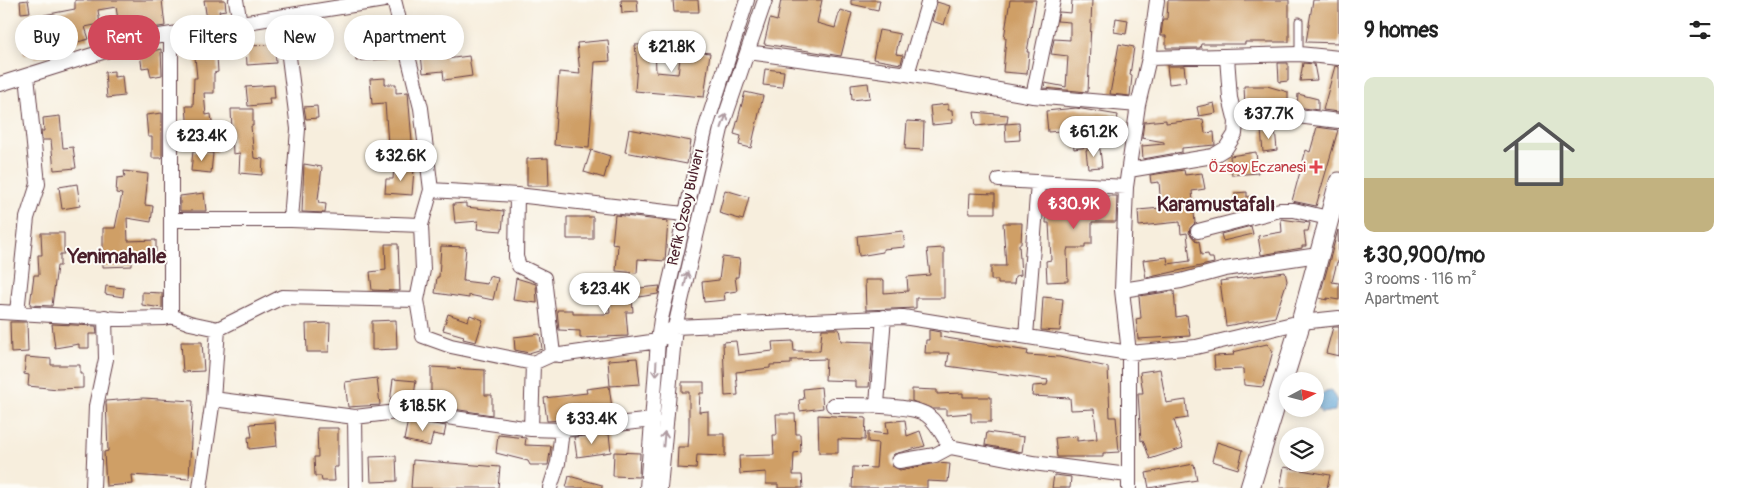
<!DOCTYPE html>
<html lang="en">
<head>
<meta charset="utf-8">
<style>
	body { margin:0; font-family:Pangolin,sans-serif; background:#f6f6f6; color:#222; height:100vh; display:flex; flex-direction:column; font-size:19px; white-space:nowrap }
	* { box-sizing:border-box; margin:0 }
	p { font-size:16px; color:#767676 }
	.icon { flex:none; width:28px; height:28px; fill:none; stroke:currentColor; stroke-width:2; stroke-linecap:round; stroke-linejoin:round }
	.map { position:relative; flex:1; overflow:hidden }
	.details { display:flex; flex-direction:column; background:#fff; width:400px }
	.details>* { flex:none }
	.hud { position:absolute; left:15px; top:15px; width:475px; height:45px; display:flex; gap:10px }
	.needle { width:32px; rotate:83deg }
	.fabs { position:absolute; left:1279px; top:372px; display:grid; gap:10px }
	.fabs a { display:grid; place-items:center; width:45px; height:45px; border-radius:50%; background:#fff; box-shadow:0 2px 12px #0003; font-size:25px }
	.price { position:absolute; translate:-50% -42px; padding:0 11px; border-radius:18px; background:#fff; color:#222; font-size:16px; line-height:32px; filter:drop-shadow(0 1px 2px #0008) }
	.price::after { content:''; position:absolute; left:50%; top:30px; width:15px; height:11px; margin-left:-8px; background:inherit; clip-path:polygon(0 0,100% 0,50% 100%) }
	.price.current { background:#d1495b; color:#fff }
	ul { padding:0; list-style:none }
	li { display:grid; align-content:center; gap:10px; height:265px; padding:0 25px }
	li span { display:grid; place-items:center; height:155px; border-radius:10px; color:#555 }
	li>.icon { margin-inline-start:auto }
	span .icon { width:90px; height:90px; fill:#fffc; stroke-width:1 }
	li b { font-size:21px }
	h2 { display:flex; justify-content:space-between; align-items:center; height:60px; padding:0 25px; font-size:21px }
	.pill { padding:0 18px; border-radius:22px; background:#fff; box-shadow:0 2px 12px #0003; font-size:18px; line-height:45px }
	.pill.current { background:#d1495b; color:#fff }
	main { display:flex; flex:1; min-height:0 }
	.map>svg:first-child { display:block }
	.water { fill:#62a6d7; stroke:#566281 }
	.building { fill:#cf9f66 }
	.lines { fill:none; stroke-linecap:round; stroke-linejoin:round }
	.service-casing { stroke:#643e46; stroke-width:9 }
	.minor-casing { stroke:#643e46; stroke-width:16 }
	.secondary-casing { stroke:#643e46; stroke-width:21 }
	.service { stroke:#fff; stroke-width:7 }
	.minor { stroke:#fff; stroke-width:14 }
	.secondary { stroke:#fff; stroke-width:19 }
	.oneway { stroke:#ae9aa0 }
	.health-dot { fill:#e0444e; stroke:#fdfcf7; stroke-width:2 }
	.labels { text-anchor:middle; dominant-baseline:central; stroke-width:4; stroke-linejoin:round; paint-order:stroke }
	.health-label { font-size:15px; fill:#be3a42; stroke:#fdfcf7; text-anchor:end }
	.street-label { font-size:15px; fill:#4a1f2b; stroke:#fdfcf7 }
	.district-label { font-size:20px; font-weight:bold; fill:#4a1f2b; stroke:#fdfcf7 }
</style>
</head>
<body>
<main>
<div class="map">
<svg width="1339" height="488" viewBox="0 0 1339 488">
	<rect width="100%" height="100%" fill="#fdfcf7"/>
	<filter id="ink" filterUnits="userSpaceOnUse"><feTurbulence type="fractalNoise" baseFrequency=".02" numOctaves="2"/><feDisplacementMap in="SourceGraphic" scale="10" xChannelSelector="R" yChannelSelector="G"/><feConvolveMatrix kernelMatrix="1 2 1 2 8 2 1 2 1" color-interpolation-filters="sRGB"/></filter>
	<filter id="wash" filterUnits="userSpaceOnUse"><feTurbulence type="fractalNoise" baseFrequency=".0096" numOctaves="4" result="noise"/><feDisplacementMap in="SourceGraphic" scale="20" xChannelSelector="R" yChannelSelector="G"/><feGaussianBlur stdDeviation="1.12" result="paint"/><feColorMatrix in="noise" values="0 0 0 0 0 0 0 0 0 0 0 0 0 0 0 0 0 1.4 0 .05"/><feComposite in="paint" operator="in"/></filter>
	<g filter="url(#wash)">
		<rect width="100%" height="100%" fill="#f7eedd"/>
		<path class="water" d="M1331,390L1337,401L1335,411L1321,413L1316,402L1317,397L1326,391Z"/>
		<g id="blocks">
			<path class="building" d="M28,0L30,12L21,13L20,1Z
				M75,0H162L165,26L120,33L116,7L98,10L100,24L85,27L89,39L70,44L66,29L47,32L44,15L75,9Z
				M204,0H225L226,10L219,11L220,17L207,20Z
				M621,0H637L638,12L622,13Z
				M673,0H698L699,12H674Z
				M781,0H822L817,23L835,28L840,10L852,13L841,56L764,44L770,19L777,21Z
				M851,0H880L878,10L851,4Z
				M1010,0H1036L1027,52H1029L1027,74L1003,72L1006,38H1004Z
				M1072,0H1092L1088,92L1044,88L1045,83L1066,87L1068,56L1051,54L1054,39L1070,40V22L1057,21L1059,12L1071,13Z
				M1168,0H1289V42H1245V44H1201L1200,48H1166V36H1161L1163,19H1167Z
				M1313,0H1339V43L1306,42Z
				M937,2L950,6L944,25L932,21Z
				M1116,18L1128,20L1126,34L1114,32Z
				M438,25L446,59L469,56L472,76L444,80L443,71L423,73L421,55H419L412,31Z
				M879,30L900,34L896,54L903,55L901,64L873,59Z
				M367,31V37L375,36V45L386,44L387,59L356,61V51H349L348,33Z
				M45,34L48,56L34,58V54L24,55L22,37Z
				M608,40L610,61L595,62L589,148L554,145L559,72L580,74L577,43Z
				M655,44L656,72L678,74L681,50L710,53L704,97L635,91L637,64L635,45Z
				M1119,44L1134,47L1130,75L1132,76L1130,96L1110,94Z
				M275,45L276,63L247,65L246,46Z
				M161,49L162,75L151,77L149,67L142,68L140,54Z
				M217,56L218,72L214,73V93H204L206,115L211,114L213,130L188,132L186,106H193L194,78H197L195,57Z
				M1278,63H1288V81L1279,82Z
				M1303,63L1314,64L1317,80L1300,81Z
				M1167,66H1184L1186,82L1169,84Z
				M1335,66L1339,67V112L1323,110Z
				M765,69L784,71L782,87L763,85Z
				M114,71V77L122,76L124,96L107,98L105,72Z
				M385,78V84H396V93L408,92L412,142L388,144L385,103L372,104L370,79Z
				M868,83L870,98L852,100L851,85Z
				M274,85L275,98H269L270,104L248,106L246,87Z
				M1244,86H1267L1288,92V106L1245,107Z
				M745,92L763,96L751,148L739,145L741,136L734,134Z
				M1298,94L1318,99V110L1297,107Z
				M1214,103L1216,113L1199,116L1197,107Z
				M948,104V110H952L953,123L932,125L930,106Z
				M317,106L318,118L306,119L304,107Z
				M1076,108L1118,115L1115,133L1088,128L1089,147L1074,149L1072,130L1048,132L1046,111Z
				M231,109H253V126H251L254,158L263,159L262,175L239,173L240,153L233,154Z
				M974,112L1008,115L1007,123L976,126Z
				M162,113V158H152V137H148L146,115Z
				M60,116L63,148L73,147L76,168L54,170L51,140H42L41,131H44L43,118Z
				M1203,119L1205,133L1214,132L1215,145L1182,148V152L1143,159L1142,146L1164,144V142L1142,138L1144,122L1166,120V123Z
				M907,121L924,122L923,150L905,149Z
				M1019,123L1020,140L1006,141L1005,124Z
				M1317,127L1338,130L1316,206L1292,201L1306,150L1310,152Z
				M1275,128L1277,150L1263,152L1261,130Z
				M629,129L691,141L687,164L625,152Z
				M207,135L218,136L217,152L206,151Z
				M1100,149L1102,167L1088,168L1086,150Z
				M591,150L610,156L604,178L584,172Z
				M193,151L213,153L211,173L191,171Z
				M1256,152L1258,173L1232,175L1230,156Z
				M548,158L549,186H527V159Z
				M304,164L322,167L318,199L319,203L326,204L325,213L302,212Z
				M394,167L414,169L412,195L385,193L386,179H393Z
				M1184,170L1185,175L1202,173L1205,189L1192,191L1195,223L1190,228L1189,233L1197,242L1199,241L1201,255L1208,254L1209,258H1213L1214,263L1146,278L1143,260L1167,257L1168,264L1190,261L1187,233L1181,234L1180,222L1139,226L1138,210L1161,208L1159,182L1151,183L1150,175Z
				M124,171L148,174L145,205L153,206L151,222L127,218L128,241L156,240V259H132V266L103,267V228H115L122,194L116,193L117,178L125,177Z
				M77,184L80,206L62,209L59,187Z
				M725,190L749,197L743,220L719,213Z
				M1247,192V197L1255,196L1256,207L1237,212L1235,193Z
				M204,193L206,211H180V196Z
				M970,193L995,194V213H969Z
				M1090,196H1117L1116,222H1092V244H1085V248H1068L1067,251L1068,281L1047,282L1046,261L1051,260L1049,223H1046L1047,203L1090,205Z
				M466,203V207L504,211L502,231L477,229L478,221L455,223L453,204Z
				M615,215L668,221L665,261L638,259L637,273L616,271L618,245L612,244Z
				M567,217H593V239H567Z
				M1281,219L1310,223L1308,231H1304L1306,246H1302V248L1261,255L1258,236L1282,232Z
				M1003,223H1022L1021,244H1019L1021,275L1015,276L1014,284H998V280H991V266H1006Z
				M1251,226L1253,234L1223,241L1221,234Z
				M1338,230L1339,262H1337L1332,282L1339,283V300L1327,298V300L1319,298Z
				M903,231L905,247L883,249V252L859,256L857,236Z
				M41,233H64V254H60V266H57L52,306L30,305L34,275H39L38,255H42Z
				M385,244H398L400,291L372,290L370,272L386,270Z
				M441,246L466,247L463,281L487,284L489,276L498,278L493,300L469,295V298L435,293L437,277H439Z
				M944,248V298H916V308L866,310L865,280H884V293L908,291L907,277L930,275L927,249Z
				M722,257L740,259L738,277H735L737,291L724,293L725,300L704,302L702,282L719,280Z
				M1285,272L1287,281L1275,317L1226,326L1220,281Z
				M516,278L536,284L537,303L513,300Z
				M106,286L124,288L123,297L105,294Z
				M660,286L658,294L632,298L633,312H626L628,336L580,338V331L559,330L557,310H573V314H604L610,313L608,291Z
				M1174,291L1176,317L1187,315L1190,336L1138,339L1136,319L1141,318L1139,296Z
				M142,292L162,293V308L142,305Z
				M1043,297L1063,299L1060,331L1041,330Z
				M448,314L468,321L470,315L483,320L476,342L463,339L464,336L443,330Z
				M396,320L397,349L372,350V321Z
				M10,322H27L28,352L11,353Z
				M330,323L329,352H307L306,324Z
				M52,324L96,326L97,334H89V348H79V344L55,348Z
				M1333,327H1339V356L1326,353Z
				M822,329H839L841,341L873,342L869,387H856V381L825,380L826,359L791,360V364L770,365V368L736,372L738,395L725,396L723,342L736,341L738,355L773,351L772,342L793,341L794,351H820Z
				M929,330L940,332V337L1028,351L1027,355L1059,357L1108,367L1110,417H1116L1119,452L1103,453V457H1057L1055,438L1077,436V441L1097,439L1094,409L1071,410L1070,398L1032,396L1033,386L1047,385L1048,380L947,366L949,353H925L926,340H929Z
				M540,334L542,349L529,353L515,350L514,337Z
				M181,342H202L204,371L183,372Z
				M1267,344L1273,351L1263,387L1244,385L1243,369L1215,370L1214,356L1234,355L1233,352Z
				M26,357L51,359V365H80V374H83V388L58,389L28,386L29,375L24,374Z
				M637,358L640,384L610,386L608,360Z
				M431,367L485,370V395H492V415L447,408L445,394H431Z
				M1160,369L1166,403L1186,400L1188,418L1174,420L1183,448L1150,459L1143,440L1141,441L1138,393H1143L1140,372Z
				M377,378L380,405L348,407L345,382Z
				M393,379L416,381L413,403H390Z
				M682,382H704V393H700L699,412L708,411V434H725V456L697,455L696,469L677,468L678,447H688L689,433V392H682Z
				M609,386L612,408L579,413L580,419L547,421L544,398L587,393L586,389Z
				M821,387L823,408L800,411L799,400L804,399L803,389Z
				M912,389L937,390V394L963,393V397H991V422H971V413L946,415V409H933L912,401Z
				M143,398L193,401L189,479L132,475L133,484L106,486L104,452L108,451L106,401Z
				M776,414H795L796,434H800L801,452L794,453L793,475H802L803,488H778V484H766V472L740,474L739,456L774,455L773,435H777Z
				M818,415L866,418L865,440L838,439V453H819Z
				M408,420L446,426L444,436L433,434L430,446L404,440Z
				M905,420L907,436L920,431L925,446L894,454L891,458L892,466L900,470L937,463L950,464L948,482L927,481V488H852L853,467L876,468L878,443L868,442V432L888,434L886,422Z
				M275,422L277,446L249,449L248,437H252L250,424Z
				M317,428H338V467H334L335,481H322L321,476H315L314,457H318Z
				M987,432L1024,437L1022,452L985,445Z
				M609,434L611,452L577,457L574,437Z
				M498,435L526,438L525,445L551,446L548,465H530L528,461L496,453Z
				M1217,442L1243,450L1238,469L1212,461Z
				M614,452L640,453L639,477L613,476Z
				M396,456L397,481L371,482L370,457Z
				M413,460L500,467L498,488H411Z
				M1194,464L1197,480L1149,488L1146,473Z
				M1284,467L1330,475L1327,488H1280Z
				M1054,475L1071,477L1070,488H1052Z
				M569,476L602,485V488H566Z"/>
		</g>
	</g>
	<g filter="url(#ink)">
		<use href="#blocks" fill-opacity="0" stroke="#643e46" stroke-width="1"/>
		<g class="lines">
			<defs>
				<path id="service" d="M1299,21V54"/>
				<path id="minor" d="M236,0L240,23
					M394,0L421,108L431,190L421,225L423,270L417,300L423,336L451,346L533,363L553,354L560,355L658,341L675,327L903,317L1129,353L1196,347L1301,322L1339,318
					M284,17L298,129L291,220
					M748,52L907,74L1033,96L1138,105
					M1149,58L1299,54L1339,58
					M907,74L929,0
					M0,84L147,38L384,0
					M1033,96L1053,0
					M1235,116L1289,115L1339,121
					M1129,170L1213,156L1226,148L1235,134L1236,122L1230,98L1227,57
					M999,180L1126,187
					M431,190L517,195L684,214
					M517,195L516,257L519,266L544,278L553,354
					M171,220H291L421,225
					M1198,231L1280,210H1294L1328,218
					M1122,290L1181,281L1225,269L1318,255
					M0,312L122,319L164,318L171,316L190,323L218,329L282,297L417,300
					M17,312L27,218L38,184L27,76
					M171,316V34
					M1026,336L1038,183
					M213,399L355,417L356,488
					M877,404L884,317
					M833,405C853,405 912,404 927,415C938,423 943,436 950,447
					M355,417L405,411L531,429L562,430L653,420
					M531,429L533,363
					M899,461L935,455L950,447L1033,463L1128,475
					M93,488L96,406L106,359L105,317
					M200,488L213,399L218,329
					M550,488L558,463L562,430
					M647,488L658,341L661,319L706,127L747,0
					M660,488L675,327L721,129L765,0
					M1129,488V353L1122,290L1126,187L1138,105L1149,58L1157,0"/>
				<path id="secondary" d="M1250,488L1301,322L1339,182"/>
			</defs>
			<use href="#service" class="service-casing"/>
			<use href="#minor" class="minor-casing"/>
			<use href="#secondary" class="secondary-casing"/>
			<use href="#service" class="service"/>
			<use href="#minor" class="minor"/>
			<use href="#secondary" class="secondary"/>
		</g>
		<defs><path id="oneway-shaft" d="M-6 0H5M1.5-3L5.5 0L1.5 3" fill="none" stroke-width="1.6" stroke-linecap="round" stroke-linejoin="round" transform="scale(1.25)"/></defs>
		<g class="oneway">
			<use href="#oneway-shaft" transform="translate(724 121) rotate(-70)"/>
			<use href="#oneway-shaft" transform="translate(686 279) rotate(-78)"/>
			<use href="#oneway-shaft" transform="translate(656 369) rotate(93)"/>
			<use href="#oneway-shaft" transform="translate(664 439) rotate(-85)"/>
		</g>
	</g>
	<path class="health-dot" d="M1313.5 159.5h5v5h5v5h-5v5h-5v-5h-5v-5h5z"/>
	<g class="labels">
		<g class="health-label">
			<text x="1306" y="167">Özsoy Eczanesi</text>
		</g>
		<g class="street-label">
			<text transform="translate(686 207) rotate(-77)">Refik Özsoy Bulvarı</text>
		</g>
		<g class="district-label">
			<text x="1216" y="204">Karamustafalı</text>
			<text x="117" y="256">Yenimahalle</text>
		</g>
	</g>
</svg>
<div class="fabs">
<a><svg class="needle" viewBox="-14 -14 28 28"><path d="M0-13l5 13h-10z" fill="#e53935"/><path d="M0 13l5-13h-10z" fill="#767676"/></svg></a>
<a><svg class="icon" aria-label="layers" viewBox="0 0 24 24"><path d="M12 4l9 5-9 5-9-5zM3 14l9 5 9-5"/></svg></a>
</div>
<b class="price" style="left:672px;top:73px">₺21.8K</b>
<b class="price" style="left:1269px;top:140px">₺37.7K</b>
<b class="price" style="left:1094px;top:158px">₺61.2K</b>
<b class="price" style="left:202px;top:162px">₺23.4K</b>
<b class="price" style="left:401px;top:182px">₺32.6K</b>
<b class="price current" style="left:1074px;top:230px">₺30.9K</b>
<b class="price" style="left:605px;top:315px">₺23.4K</b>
<b class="price" style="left:423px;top:432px">₺18.5K</b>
<b class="price" style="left:592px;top:445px">₺33.4K</b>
<div class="hud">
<a class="pill">Buy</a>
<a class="pill current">Rent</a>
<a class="pill">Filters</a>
<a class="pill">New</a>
<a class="pill">Apartment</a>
</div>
</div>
<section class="details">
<h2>9 homes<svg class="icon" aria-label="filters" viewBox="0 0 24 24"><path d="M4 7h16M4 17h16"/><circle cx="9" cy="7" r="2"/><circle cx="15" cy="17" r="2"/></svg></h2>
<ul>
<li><span style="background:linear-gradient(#dfe7d0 65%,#c2b280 0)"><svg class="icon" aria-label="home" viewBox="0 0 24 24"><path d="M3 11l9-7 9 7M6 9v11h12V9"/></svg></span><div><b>₺30,900/mo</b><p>3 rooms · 116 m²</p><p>Apartment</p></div></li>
</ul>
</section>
</main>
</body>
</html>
